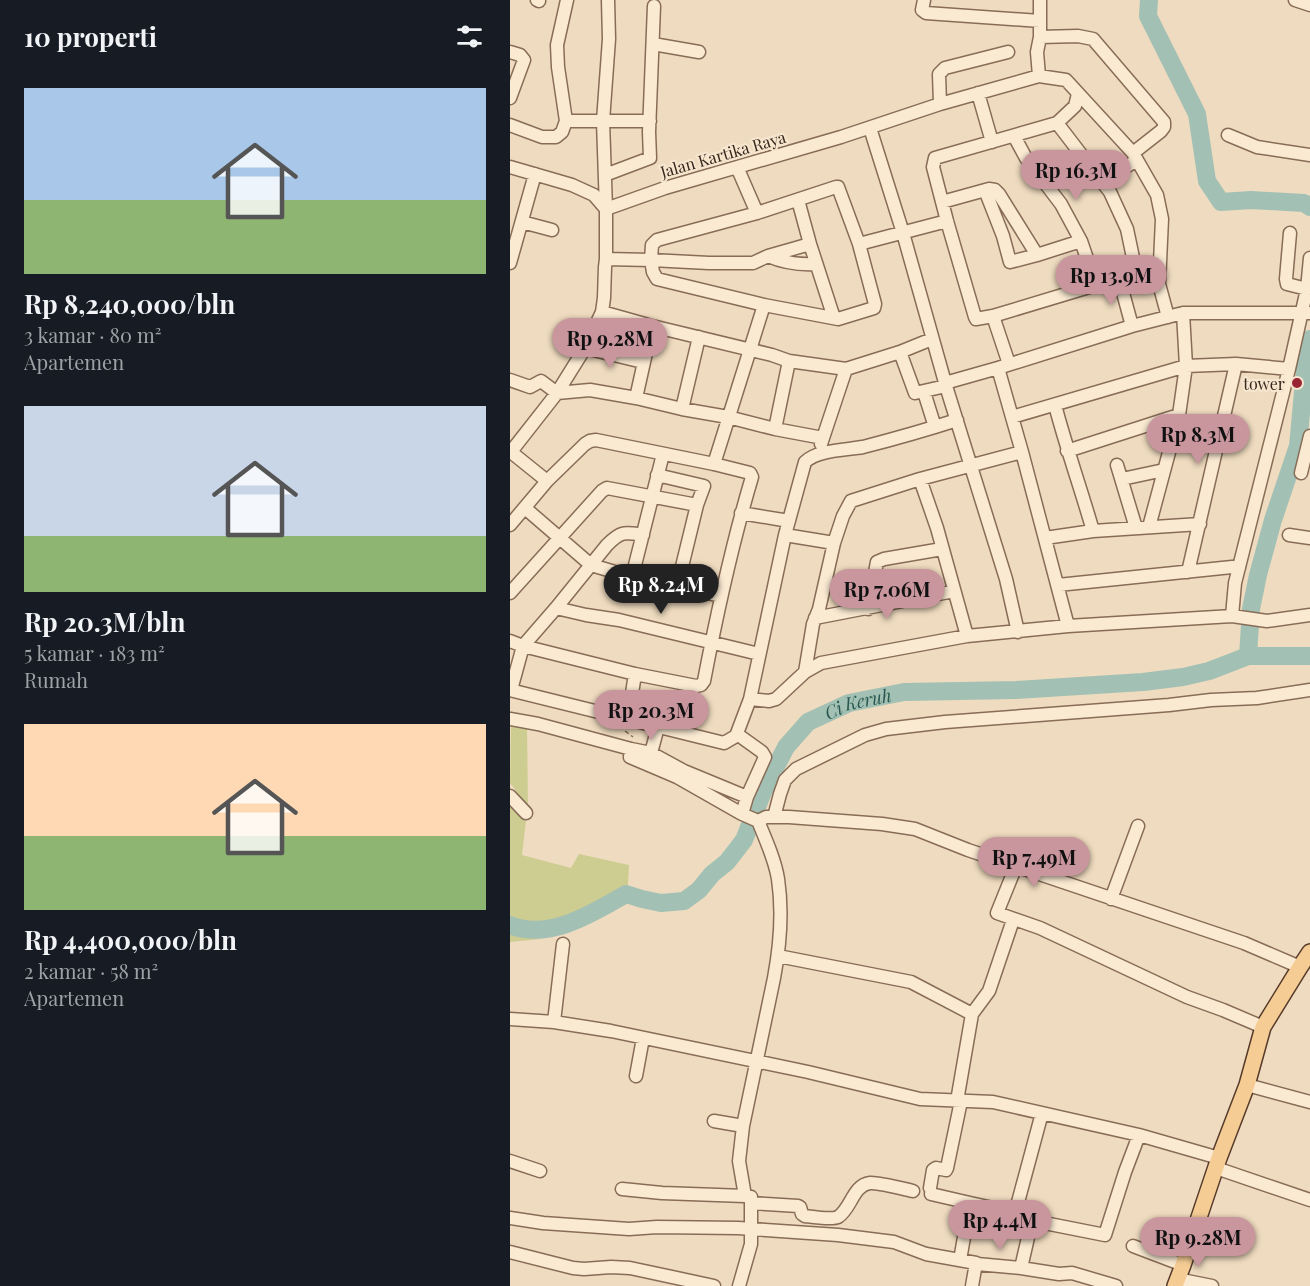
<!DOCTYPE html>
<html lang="id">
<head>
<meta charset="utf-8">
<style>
	body { margin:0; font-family:"Playfair Display",serif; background:#242831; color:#f1f3f6; height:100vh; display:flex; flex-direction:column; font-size:22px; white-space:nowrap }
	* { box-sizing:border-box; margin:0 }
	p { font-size:20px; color:#9ea1a6 }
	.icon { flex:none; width:33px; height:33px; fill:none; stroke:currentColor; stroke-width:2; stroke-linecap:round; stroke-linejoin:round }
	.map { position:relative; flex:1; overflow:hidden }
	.sheet { display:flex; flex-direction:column; background:#171b24; width:510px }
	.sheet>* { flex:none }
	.price { position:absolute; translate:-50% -51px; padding:0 14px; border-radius:21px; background:#c9969e; color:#111; font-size:20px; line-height:39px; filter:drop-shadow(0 2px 3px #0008) }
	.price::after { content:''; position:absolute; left:50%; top:36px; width:18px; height:14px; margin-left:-9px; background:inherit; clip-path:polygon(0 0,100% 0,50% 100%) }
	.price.active { background:#222; color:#fff }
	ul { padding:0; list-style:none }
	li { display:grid; align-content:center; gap:12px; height:318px; padding:0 24px }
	li span { display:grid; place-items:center; height:186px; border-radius:0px; color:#555 }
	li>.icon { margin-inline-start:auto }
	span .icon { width:108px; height:108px; fill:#fffc; stroke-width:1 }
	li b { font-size:26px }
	h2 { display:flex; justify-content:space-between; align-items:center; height:72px; padding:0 24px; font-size:26px }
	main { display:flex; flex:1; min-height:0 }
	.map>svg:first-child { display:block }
	.green { fill:#cdcd92 }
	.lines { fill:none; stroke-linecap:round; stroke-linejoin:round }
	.river { stroke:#a2c1b4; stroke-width:18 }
	.minor-casing { stroke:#886c57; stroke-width:15 }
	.major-casing { stroke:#563a2b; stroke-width:18 }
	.path { stroke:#886c57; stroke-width:1.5; stroke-dasharray:4.5 3; stroke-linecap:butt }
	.minor { stroke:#faead2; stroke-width:12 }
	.major { stroke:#f5cc94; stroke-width:15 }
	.poi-dot { fill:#992532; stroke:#f6e6ce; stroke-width:2 }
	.labels { text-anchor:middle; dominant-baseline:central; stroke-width:4.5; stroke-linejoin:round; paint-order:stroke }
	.street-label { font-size:16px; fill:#37261c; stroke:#f6e6ce }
	.poi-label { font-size:16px; fill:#37261c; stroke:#f6e6ce; text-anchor:end }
	.water-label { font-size:18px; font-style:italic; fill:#2a5850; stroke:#f6e6ce }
</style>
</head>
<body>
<main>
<section class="sheet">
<h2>10 properti<svg class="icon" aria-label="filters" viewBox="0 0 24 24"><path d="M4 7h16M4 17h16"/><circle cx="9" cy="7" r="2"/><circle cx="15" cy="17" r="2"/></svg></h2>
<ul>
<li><span style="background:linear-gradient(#a9c7e8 60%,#8fb573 0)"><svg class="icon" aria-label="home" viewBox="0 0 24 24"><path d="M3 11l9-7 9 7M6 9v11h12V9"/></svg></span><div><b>Rp 8,240,000/bln</b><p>3 kamar · 80 m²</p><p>Apartemen</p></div></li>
<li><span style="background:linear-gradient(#c9d6e8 70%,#8fb573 0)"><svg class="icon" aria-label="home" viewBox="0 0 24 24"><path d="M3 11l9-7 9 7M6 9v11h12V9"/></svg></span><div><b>Rp 20.3M/bln</b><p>5 kamar · 183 m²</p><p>Rumah</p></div></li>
<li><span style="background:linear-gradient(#ffd9b3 60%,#8fb573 0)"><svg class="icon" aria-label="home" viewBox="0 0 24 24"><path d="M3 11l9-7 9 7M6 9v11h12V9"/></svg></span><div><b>Rp 4,400,000/bln</b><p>2 kamar · 58 m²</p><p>Apartemen</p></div></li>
</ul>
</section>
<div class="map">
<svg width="800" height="1286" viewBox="0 0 800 1286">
	<rect width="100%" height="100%" fill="#efdbbf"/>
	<path class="green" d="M1,726H17L18,806L0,783Z
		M0,788L17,812L12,855L61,868L69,854L119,865L117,903L56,923L30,939L0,942Z"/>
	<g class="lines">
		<g class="river">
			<path d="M639,0L638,16L687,114L697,181L711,202L741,200L794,203L800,207"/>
			<path d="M738,656L741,609L748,575L763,520L788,446L797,349L800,339"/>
			<path id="s1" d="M0,925C39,941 83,913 116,894L132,899L151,903L174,901L189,890L202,874L217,862L234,840L253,792L276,747L298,722L339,703L394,692L506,690L633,682L673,677L699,671L738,656H800"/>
		</g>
		<defs>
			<path id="minor" d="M27,0L29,1
				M414,0L412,10L416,13L530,21
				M785,0L800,5
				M530,37L568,36L583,39L654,122V127L651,131L623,153
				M143,44L189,52
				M0,52L10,55L14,60L0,98
				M529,76L556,80L623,153L647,195L652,219L649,284L658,317
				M468,93L482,142
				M430,104L429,74L435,68L498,52
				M56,121H140
				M547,123L600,192L617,229L626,272L609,278L483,316L466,319L465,317L437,221L423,167L425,158L547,123L565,106L568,94
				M0,125L32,137H46L52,132L56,121L48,67L47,45L57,0
				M360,128L393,233L436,386L496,579L508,632
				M718,135L747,147L800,155
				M504,136L516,158L551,204L571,241L586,285
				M0,167L62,185L84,195L96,209
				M227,167L247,213
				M95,175L140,158L139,132L144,6
				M592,182L627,160
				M475,190L493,236L500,262L527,255
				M288,200L300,244L324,318
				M432,202L479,189L485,190L489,194L527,255L571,241
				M96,209L93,121L99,39L98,0
				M12,222L42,230
				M780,233L776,279L777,284L797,289
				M349,244L437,221
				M258,256C274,263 288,265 306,264
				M96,259L141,260L142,245L147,240L247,213L326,187H328L349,244L365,304L364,308L328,319L254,305L147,279L143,272L141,260L199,263H243L258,256L300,244
				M0,263L25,174
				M609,278L622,326
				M92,312L142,326L262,355L279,361L336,369L390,352L422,339
				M483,316L499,364
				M75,348L133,362
				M390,352L405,393L436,386
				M488,368L512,452L558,626
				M0,380L20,387L31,381L47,393L80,390L126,398L172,409L218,417L265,429L313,438
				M435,383L488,368L622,326L673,313H800
				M414,392L425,427
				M126,398L142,326
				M545,405C556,447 571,489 583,531
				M172,409L189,337
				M502,417L676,366L726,364L779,369L797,289L800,258
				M265,429L279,361
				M311,444L336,369
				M557,451L669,415
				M0,453L47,393L75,348L92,312L94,298L95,267L96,259V209L155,188L331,137L430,104L529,76L527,52L530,37V0
				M204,464L254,305
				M607,465L626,528
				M791,473L800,436
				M147,475L194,486L187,505L167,587
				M410,479L427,528L457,636
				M612,479L654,470
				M15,508L81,565L122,577L211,596
				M231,513L279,521
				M0,525L37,481
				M639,527L669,415L676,366L673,313
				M275,535L324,543
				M779,535L800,538
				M535,538L583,531L690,524
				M678,572L726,364
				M122,577L153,454
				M548,585L722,567L729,568
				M0,593L92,491L97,488L187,505
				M46,608L76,615L109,620L249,654
				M358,609L367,562L374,559L432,549
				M722,616L757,621L800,615
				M305,618L444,591
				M0,641L13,646L125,674L186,686L191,685L194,681C207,613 222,544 242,477L240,473L204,464L86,440L80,441L75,444L37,481L1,452
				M295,672L303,624L309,609L324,543L333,516L341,501L410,479L512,452
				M0,690L214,743L226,736L240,699L275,535L295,462C307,450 336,450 353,447C384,439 416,430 447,420
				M1,690L13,646L46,608L97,545C111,531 114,532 133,535
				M240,699L259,701L266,699L295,672L311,663L457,636L558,626L722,616L725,583L779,369
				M0,719L28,724L121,749L141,753L174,771L237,797
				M118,719L125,674
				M227,734L252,752L255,757L237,797L232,814L248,821L256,817H279L372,824L405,829L458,850L734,943L790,967
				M121,749L120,757L167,777L232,814
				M141,753L148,727
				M0,796L16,813
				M264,817L270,794L275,780L286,769L355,735L376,729L435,722L659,705L701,700L747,698L800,690
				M506,866L487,913L530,928L677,997L713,1010L753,1027
				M601,899L628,826
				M268,956L401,982L462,1014L447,1101
				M462,1014L479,991L503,920
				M0,1019L44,1022L101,1031L298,1072L410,1099L483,1102L629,1135L709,1158
				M44,1022L53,944
				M126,1076L133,1038
				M737,1085L800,1102
				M532,1113L504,1217L595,1235L615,1172L629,1135
				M204,1121L233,1126
				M0,1161L30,1171
				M706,1168L800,1200
				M420,1188L423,1170L426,1168L436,1170L437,1168L451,1101
				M112,1189L152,1193L235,1196
				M421,1194L460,1203
				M241,1203L288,1206L290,1207L292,1214L295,1216C303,1217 322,1220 328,1217C341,1209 343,1185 360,1183C368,1182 394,1189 403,1191
				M0,1218L33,1223L119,1229L147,1227L228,1228L328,1235L384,1242L416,1254L466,1263L462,1286
				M522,1220L511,1268L549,1274L562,1273L606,1286
				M623,1246L673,1265
				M0,1252L63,1268L74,1269L101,1267L120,1268L204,1286
				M450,1260L460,1203L483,1208L489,1213L504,1217
				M467,1264L511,1268
				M667,1279L702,1286
				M229,1286L241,1244V1197L235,1196L229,1161L233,1126L264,978C270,946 273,912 268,879C265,860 256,840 248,821"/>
			<path id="major" d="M665,1286L673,1265L709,1158L737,1085L753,1027L790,967L800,952"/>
		</defs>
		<use href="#minor" class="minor-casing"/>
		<use href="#major" class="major-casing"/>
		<path class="path" d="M115,731L123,737"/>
		<use href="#minor" class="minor"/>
		<use href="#major" class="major"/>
	</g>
	<circle class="poi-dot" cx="787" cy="383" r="6"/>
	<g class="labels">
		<g class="street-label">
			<text transform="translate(213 154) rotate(-16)">Jalan Kartika Raya</text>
		</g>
		<g class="poi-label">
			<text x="775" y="383">tower</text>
		</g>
		<g class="water-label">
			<text stroke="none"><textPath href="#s1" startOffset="459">Ci Keruh</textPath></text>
		</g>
	</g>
</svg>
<b class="price" style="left:566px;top:201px">Rp 16.3M</b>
<b class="price" style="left:601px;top:306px">Rp 13.9M</b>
<b class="price" style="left:100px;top:369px">Rp 9.28M</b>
<b class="price" style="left:688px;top:465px">Rp 8.3M</b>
<b class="price active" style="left:151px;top:615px">Rp 8.24M</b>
<b class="price" style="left:377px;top:620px">Rp 7.06M</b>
<b class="price" style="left:141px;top:741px">Rp 20.3M</b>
<b class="price" style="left:524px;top:888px">Rp 7.49M</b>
<b class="price" style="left:490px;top:1251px">Rp 4.4M</b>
<b class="price" style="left:688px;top:1268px">Rp 9.28M</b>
</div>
</main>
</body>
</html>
